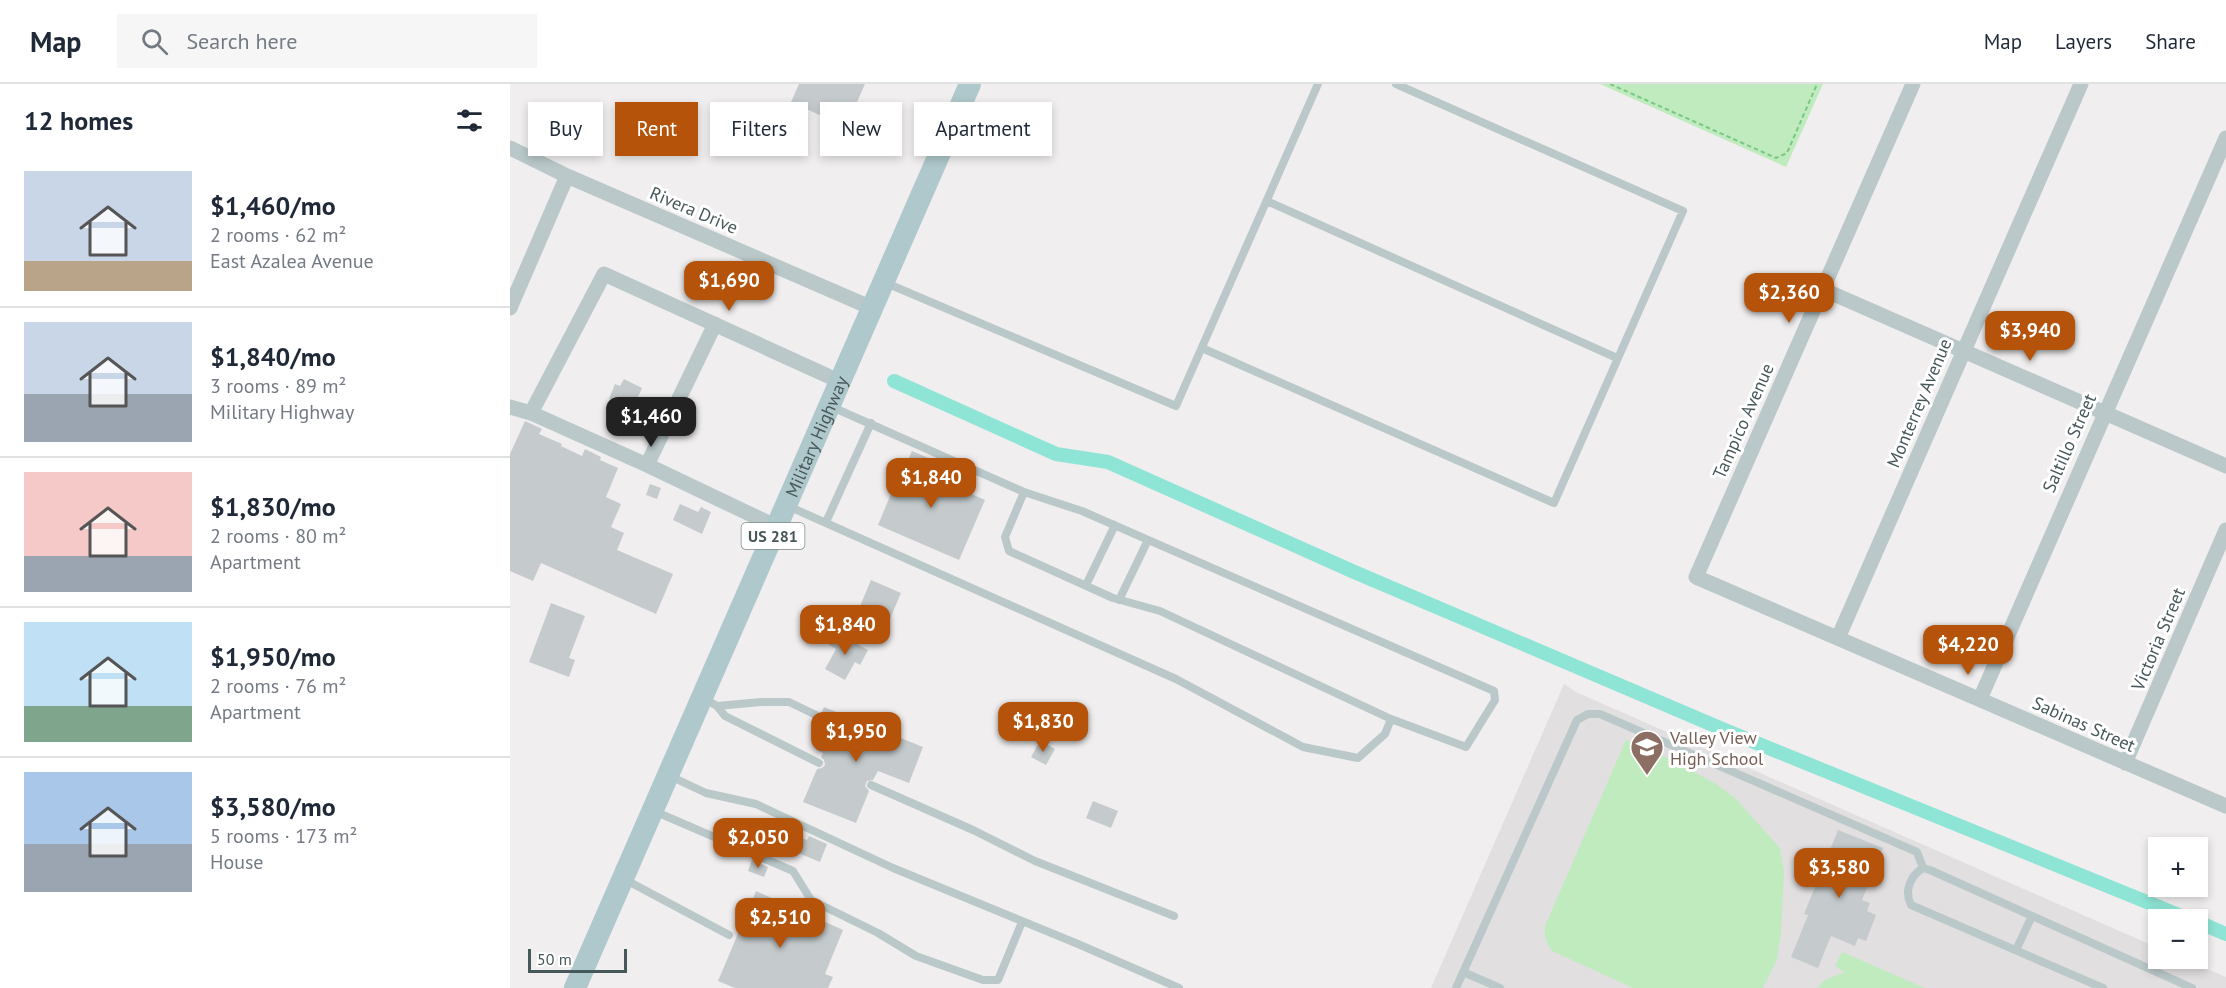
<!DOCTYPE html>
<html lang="en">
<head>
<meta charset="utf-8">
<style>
	body { margin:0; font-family:"PT Sans",sans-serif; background:#f6f6f7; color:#1f2937; height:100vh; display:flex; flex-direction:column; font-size:22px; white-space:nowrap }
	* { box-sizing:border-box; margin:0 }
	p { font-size:20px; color:#747a83 }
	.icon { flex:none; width:33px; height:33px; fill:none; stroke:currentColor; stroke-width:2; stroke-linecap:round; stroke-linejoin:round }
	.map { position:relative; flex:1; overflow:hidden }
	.drawer { display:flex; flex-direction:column; background:#fff; width:510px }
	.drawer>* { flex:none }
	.banner { position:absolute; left:18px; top:18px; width:570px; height:54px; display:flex; gap:12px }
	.tools { position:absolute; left:1638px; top:753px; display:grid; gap:12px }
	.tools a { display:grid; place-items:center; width:60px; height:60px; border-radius:0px; background:#fff; box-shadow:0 3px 9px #0003; font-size:30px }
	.scale { position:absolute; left:18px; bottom:15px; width:99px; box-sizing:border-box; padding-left:6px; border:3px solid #47585a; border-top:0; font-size:16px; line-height:21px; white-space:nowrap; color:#47585a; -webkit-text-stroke:4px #fff; paint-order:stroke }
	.price { position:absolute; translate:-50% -51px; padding:0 14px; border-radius:12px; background:#b45309; color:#fff; font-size:20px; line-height:39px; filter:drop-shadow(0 2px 3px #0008) }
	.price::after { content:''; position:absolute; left:50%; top:36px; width:18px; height:14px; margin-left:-9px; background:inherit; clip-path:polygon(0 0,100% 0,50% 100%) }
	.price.selected { background:#222; color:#fff }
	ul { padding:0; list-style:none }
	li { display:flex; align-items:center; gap:18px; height:150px; padding:0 24px }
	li+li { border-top:2px solid #e0e1e3 }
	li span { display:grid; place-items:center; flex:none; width:168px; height:120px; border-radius:0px; color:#555 }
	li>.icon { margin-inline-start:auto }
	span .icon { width:72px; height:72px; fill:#fffc; stroke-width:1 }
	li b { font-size:26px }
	h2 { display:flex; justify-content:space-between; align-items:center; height:72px; padding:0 24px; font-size:26px }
	.pill { padding:0 21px; border-radius:0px; background:#fff; box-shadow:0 3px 9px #0003; font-size:21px; line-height:54px }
	.pill.selected { background:#b45309; color:#fff }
	header { display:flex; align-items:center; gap:36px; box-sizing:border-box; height:84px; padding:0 30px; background:#fff; border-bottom:2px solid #e0e1e3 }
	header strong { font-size:28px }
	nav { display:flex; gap:33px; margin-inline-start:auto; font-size:21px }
	.search { width:420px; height:54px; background:#f6f6f7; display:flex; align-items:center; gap:15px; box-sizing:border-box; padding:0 21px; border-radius:0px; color:#747a83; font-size:22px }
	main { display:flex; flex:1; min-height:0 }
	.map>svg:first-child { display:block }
	.education { fill:#e1dfe0 }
	.green { fill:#bfebbf }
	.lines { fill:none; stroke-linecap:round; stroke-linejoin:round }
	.canal { stroke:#8fe5d5; stroke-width:14 }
	.building { fill:#c5cbcd }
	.path { stroke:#7ac782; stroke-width:2; stroke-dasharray:4.5 3; stroke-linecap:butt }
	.lane { stroke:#bac8ca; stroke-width:8 }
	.street { stroke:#bac8ca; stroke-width:15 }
	.primary { stroke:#afc8cb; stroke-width:22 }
	.labels { text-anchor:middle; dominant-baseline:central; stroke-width:6; stroke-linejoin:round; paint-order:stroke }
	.shield { fill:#fff; stroke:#7e8a8c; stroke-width:1.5 }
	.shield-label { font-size:16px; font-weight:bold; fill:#47585a }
	.street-label { font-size:18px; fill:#47585a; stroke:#fff }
	.education-label { font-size:18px; fill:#785e54; stroke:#fff; text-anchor:start }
</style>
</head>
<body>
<header>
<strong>Map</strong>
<div class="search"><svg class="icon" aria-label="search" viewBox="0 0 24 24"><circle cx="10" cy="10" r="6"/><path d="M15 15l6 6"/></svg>Search here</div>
<nav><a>Map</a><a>Layers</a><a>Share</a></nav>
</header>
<main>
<section class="drawer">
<h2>12 homes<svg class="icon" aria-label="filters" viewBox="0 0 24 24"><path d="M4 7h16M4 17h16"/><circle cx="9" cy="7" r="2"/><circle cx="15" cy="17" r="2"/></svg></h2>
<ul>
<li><span style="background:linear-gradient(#c9d6e8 75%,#b9a48a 0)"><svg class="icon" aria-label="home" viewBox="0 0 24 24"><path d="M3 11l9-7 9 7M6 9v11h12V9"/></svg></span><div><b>$1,460/mo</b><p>2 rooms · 62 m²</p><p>East Azalea Avenue</p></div></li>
<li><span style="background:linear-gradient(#c9d6e8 60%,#9aa5b1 0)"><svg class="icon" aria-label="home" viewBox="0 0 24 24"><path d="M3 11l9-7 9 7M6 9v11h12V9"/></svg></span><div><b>$1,840/mo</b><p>3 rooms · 89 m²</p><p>Military Highway</p></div></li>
<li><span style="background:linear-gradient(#f6c9c9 70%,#9aa5b1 0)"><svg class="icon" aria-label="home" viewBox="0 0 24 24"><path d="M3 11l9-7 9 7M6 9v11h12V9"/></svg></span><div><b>$1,830/mo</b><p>2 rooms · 80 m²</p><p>Apartment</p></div></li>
<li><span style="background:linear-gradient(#bfe0f5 70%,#7fa58c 0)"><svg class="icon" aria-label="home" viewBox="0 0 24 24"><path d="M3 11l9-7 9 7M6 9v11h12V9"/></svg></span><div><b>$1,950/mo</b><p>2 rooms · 76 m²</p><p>Apartment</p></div></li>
<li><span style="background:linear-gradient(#a9c7e8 60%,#9aa5b1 0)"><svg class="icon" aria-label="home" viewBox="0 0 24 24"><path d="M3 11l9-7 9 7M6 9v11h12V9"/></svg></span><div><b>$3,580/mo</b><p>5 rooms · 173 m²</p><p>House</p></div></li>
</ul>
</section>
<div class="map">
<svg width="1716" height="904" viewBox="0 0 1716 904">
	<rect width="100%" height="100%" fill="#f0eeef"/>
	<path class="education" d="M1054,600L1066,608L1648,864V874L1673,875L1716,893V904H921Z"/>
	<path class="green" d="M1090,0H1313L1276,83Z
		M1116,656L1162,676L1206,700L1225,714L1270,764L1274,787L1271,848L1267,875L1253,904H1123L1042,867C1036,858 1034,852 1035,842Z
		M1332,868L1415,904H1307L1315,896L1335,888L1325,882Z"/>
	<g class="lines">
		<path class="canal" d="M384,297L546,370L598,378L842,487L1217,647L1681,836
			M1688,838L1716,850"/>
	</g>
	<path class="building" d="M289,0H355L336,43L281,18Z
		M114,295L132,304L123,325L99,315L105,300L110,302Z
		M15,337L32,345L29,350L52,360L51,362L72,372L75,365L91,373L90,376L108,384L96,413L111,420L101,443L114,449L107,466L163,490L146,530L31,479L23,497L0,487V370Z
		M402,367L423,376L417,390L475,416L449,476L368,441L393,381L395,382Z
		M140,400L151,404L147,415L136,411Z
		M170,420L188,428L191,423L201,428L192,450L163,436Z
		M361,496L391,509L373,551L343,539Z
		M41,519L75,532L59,574L65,576L59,593L19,578Z
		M326,548L358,566L350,581L345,578L335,596L315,585L326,565L319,561Z
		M314,623L413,663L399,699L368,687L363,696L357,697L355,702L359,707L346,739L293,718L307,685L312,684L315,681L314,676L311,673L313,669L306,666L314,646L306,643Z
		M530,657L545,665L536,681L521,673Z
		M583,717L608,727L601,744L576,734Z
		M1328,746L1373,764L1352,816L1360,819L1357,827L1366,831L1356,857L1348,854L1345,862L1321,852L1308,884L1281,873L1298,831L1294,830Z
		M279,749L297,756L299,752L317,760L310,778L274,763Z
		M242,776L258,783L254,793L238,787Z
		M246,807L333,846L315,890L323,893L318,904H225L208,897Z"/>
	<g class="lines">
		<path class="path" d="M1100,0L1266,74L1277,69L1307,0"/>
		<path class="lane" d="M757,117L1107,274
			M376,199L666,322L808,0
			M692,264L1044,419L1173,127L886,0
			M514,408L495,453L499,467L603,514L650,527L881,635
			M278,422L666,595L793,663L848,674L875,650L881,635L956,663L985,616L984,607L572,427L514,408L322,323
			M316,438L361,339
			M576,501L605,441
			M609,516L638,456
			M195,615L207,622L215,632L309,679
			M207,622L251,618H279L306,631
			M160,692L196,709L246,720L383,784L568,860L669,904
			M361,701L463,746L525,777L664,832
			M144,727L283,787L301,816L368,849L406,872L473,896H488L512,838
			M114,795L219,851
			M1506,866L1522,832
			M953,888L990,904
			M946,904L1067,636L1078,630H1090L1407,768L1413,784
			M1593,904L1401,821C1394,807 1400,792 1413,784L1420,786L1682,904"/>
		<path class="street" d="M1403,0L1186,493L1716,722
			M0,64L57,92L362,224
			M1312,205L1716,382
			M0,224L57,92
			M0,323L21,329L137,381L267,443
			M21,329L94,190L329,297
			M137,381L205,240
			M1328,554L1571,0
			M1470,615L1716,54
			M1615,679L1716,446"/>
		<path class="primary" id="s1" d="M65,904L460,0"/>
	</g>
	<defs>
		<symbol id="school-pin" viewBox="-11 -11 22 30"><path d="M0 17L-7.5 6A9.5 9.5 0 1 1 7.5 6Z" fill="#8d6e63" stroke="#fff"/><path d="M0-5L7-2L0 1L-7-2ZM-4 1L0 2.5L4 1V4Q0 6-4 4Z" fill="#fff"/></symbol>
	</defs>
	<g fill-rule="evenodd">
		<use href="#school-pin" x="1118" y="644" width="38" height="52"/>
	</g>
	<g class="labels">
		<rect class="shield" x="231.5" y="439" width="63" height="26" rx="4.5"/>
		<g class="shield-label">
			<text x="263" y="452">US 281</text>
		</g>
		<g class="street-label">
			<text transform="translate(184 126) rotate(23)">Rivera Drive</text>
			<text transform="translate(1409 319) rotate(-67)">Monterrey Avenue</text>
			<text transform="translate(1233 337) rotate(-66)">Tampico Avenue</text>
			<text stroke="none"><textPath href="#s1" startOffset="602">Military Highway</textPath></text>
			<text transform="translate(1559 359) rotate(-66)">Saltillo Street</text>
			<text transform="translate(1648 555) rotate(-67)">Victoria Street</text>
			<text transform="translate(1574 640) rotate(24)">Sabinas Street</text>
		</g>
		<g class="education-label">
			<text x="1160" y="653">Valley View<tspan x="1160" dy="21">High School</tspan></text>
		</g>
	</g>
</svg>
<div class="tools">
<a>+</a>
<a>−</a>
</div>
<div class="scale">50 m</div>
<b class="price" style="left:219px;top:228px">$1,690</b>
<b class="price" style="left:1279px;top:240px">$2,360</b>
<b class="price" style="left:1520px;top:278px">$3,940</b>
<b class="price selected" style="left:141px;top:364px">$1,460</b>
<b class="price" style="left:421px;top:425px">$1,840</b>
<b class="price" style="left:335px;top:572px">$1,840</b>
<b class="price" style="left:1458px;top:592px">$4,220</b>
<b class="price" style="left:533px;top:669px">$1,830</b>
<b class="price" style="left:346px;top:679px">$1,950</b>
<b class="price" style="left:248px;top:785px">$2,050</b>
<b class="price" style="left:1329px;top:815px">$3,580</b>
<b class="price" style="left:270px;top:865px">$2,510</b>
<div class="banner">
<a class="pill">Buy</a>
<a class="pill selected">Rent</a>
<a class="pill">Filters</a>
<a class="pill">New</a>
<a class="pill">Apartment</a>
</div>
</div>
</main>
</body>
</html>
